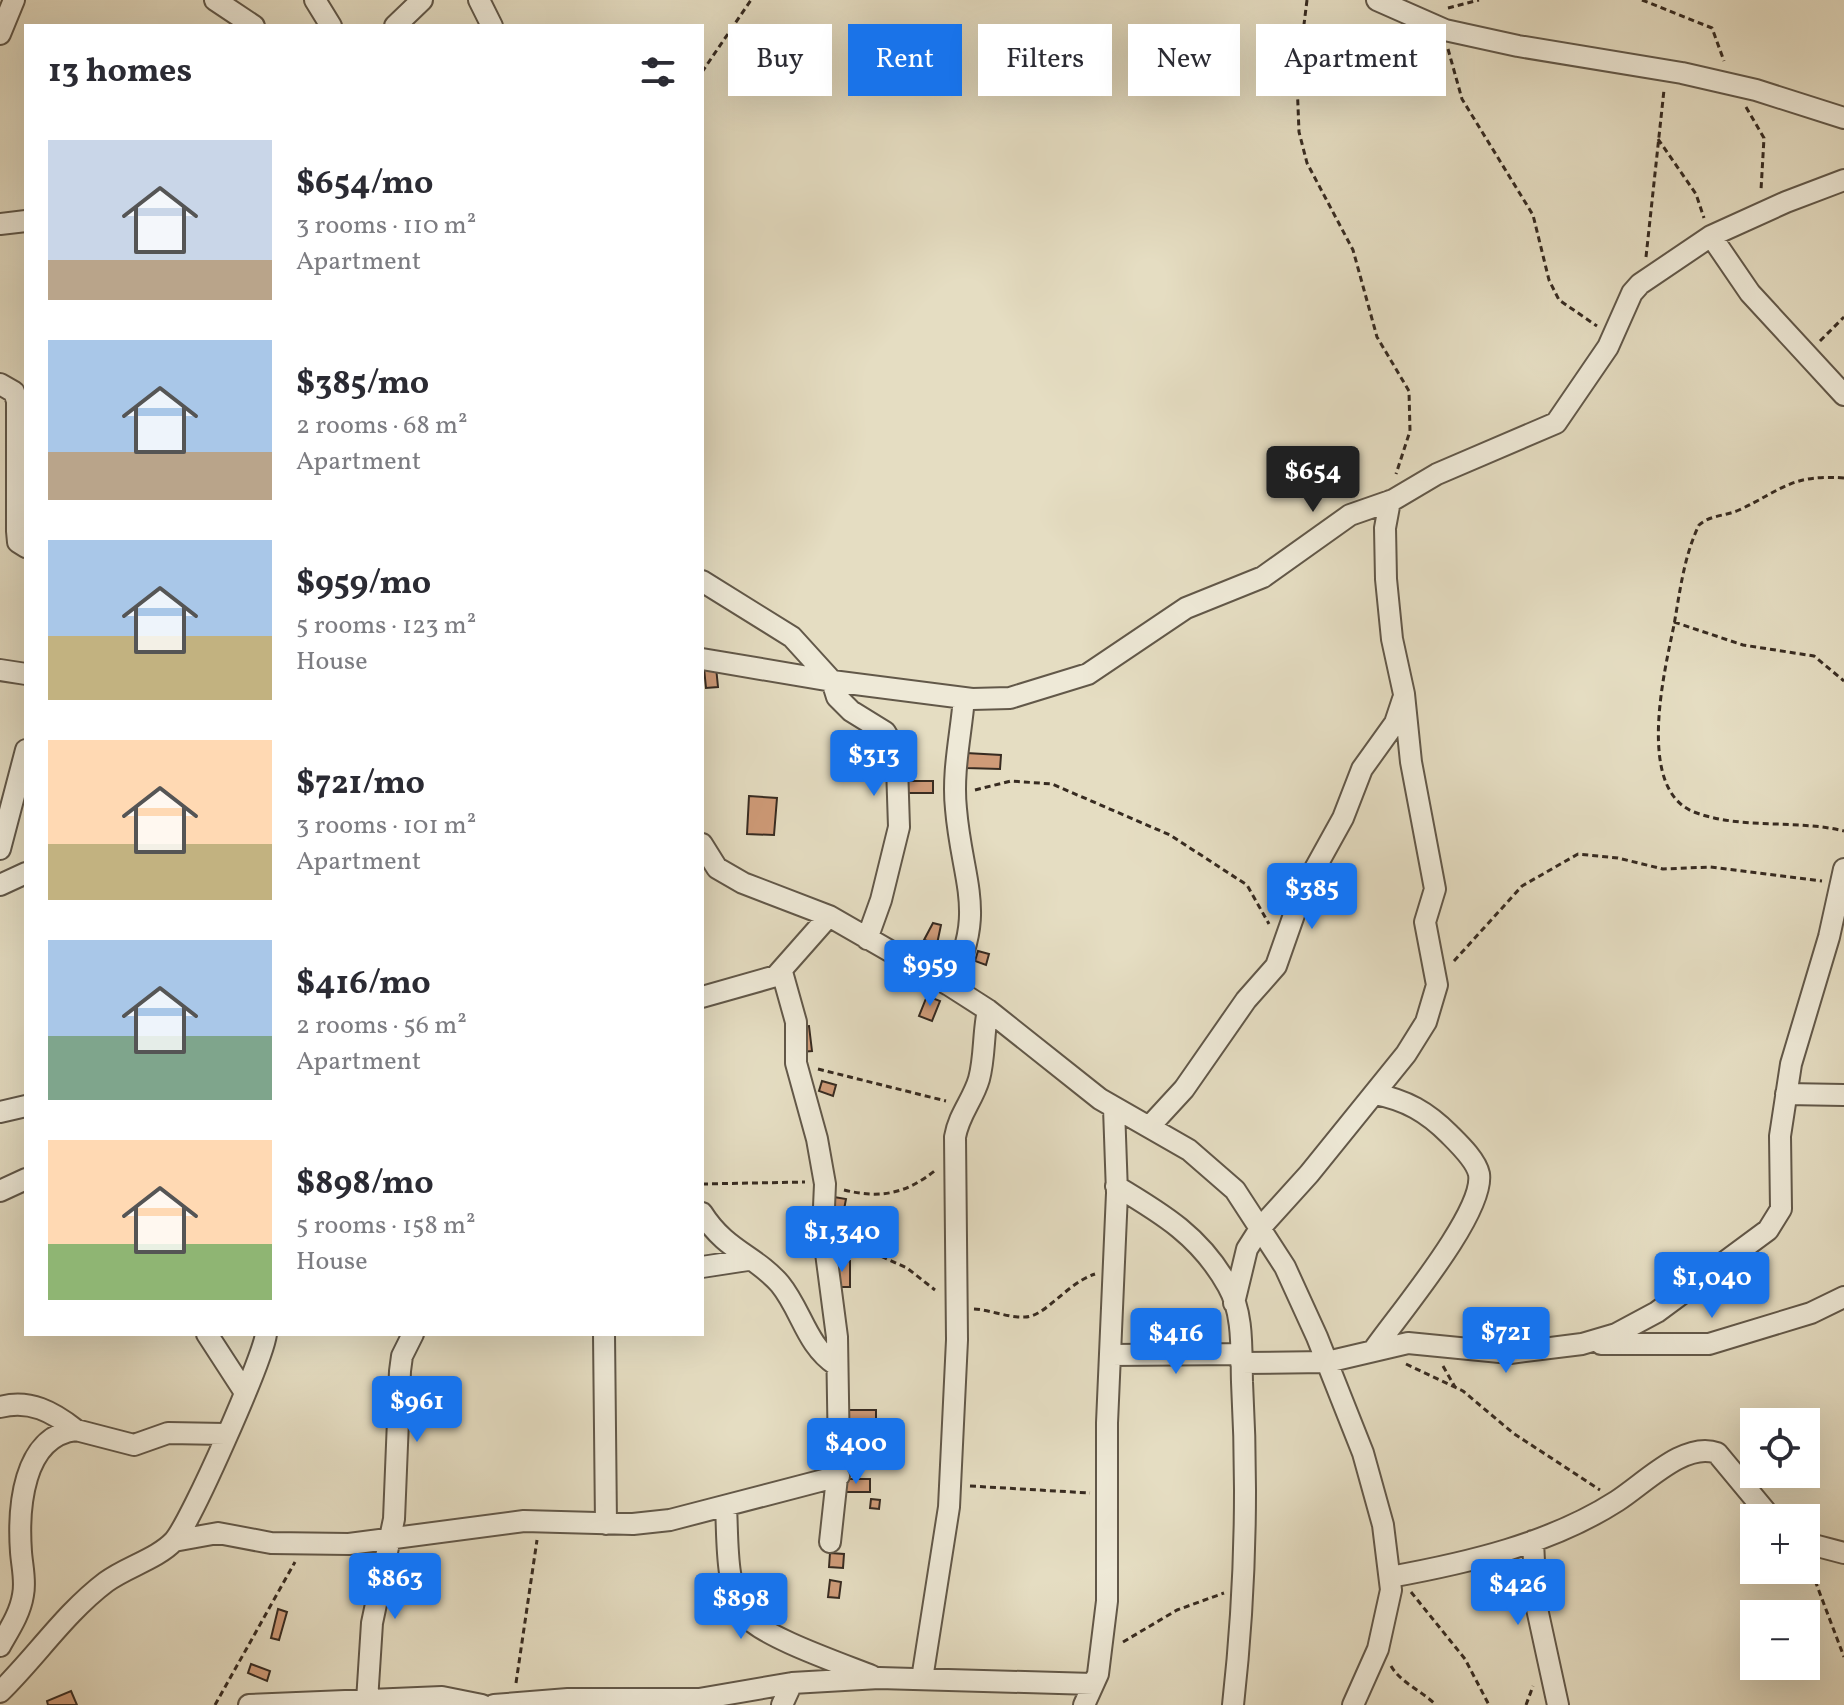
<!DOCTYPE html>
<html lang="en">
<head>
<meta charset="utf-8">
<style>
	body { margin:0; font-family:Vollkorn,serif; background:#f7f7f7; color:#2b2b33; height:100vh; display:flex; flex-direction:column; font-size:30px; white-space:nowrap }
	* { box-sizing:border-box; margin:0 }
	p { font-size:26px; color:#7c7c81 }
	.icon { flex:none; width:44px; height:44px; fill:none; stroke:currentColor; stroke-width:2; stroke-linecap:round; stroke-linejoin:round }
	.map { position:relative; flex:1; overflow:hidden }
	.sheet { position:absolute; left:24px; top:24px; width:680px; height:1312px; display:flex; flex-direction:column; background:#fff; border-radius:0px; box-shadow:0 8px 32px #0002 }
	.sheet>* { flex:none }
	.hud { position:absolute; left:728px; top:24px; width:760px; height:72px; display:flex; gap:16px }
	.tools { position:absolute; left:1740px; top:1408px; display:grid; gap:16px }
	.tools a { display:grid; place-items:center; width:80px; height:80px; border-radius:0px; background:#fff; box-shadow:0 8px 32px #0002; font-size:40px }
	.price { position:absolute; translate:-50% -68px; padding:0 18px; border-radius:8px; background:#1a73e8; color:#fff; font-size:26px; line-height:52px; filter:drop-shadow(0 2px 4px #0008) }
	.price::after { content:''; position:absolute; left:50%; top:48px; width:24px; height:18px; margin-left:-12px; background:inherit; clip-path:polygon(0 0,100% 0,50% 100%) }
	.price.active { background:#222; color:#fff }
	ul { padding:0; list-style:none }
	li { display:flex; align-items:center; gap:24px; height:200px; padding:0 24px }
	li span { display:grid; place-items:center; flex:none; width:224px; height:160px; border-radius:0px; color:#555 }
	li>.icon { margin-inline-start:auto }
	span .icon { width:96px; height:96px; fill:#fffc; stroke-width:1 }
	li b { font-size:34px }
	h2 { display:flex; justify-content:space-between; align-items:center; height:96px; padding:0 24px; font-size:34px }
	.pill { padding:0 28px; border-radius:0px; background:#fff; box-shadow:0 8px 32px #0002; font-size:28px; line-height:72px }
	.pill.active { background:#1a73e8; color:#fff }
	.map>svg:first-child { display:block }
	.building { fill:#cf9b78; stroke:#372b21; stroke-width:2 }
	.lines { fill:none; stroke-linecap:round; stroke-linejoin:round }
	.minor-casing { stroke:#625849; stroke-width:24 }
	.path { stroke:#372b21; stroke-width:3; stroke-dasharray:6 4; stroke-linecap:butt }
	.minor { stroke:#eee9d7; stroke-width:20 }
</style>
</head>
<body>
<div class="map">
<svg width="1844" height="1705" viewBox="0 0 1844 1705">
	<rect width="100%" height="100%" fill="#e5ddc2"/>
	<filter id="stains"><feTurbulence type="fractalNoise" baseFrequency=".0025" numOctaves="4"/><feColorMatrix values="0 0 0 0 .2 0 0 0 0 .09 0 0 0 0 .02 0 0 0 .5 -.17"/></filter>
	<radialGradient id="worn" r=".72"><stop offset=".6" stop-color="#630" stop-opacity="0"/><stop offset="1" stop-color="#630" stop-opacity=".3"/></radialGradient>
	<path class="building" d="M716,667L718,687L706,688L704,668Z
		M966,753L1001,755L1000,769L966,768Z
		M900,781H933V793H899Z
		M749,796L777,798L774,835L747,834Z
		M933,923L941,925L937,944L924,940Z
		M978,951L989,954L986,965L975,961Z
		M927,996L940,1001L932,1021L919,1016Z
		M809,1026L812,1051L801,1052L798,1027Z
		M822,1081L836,1085L833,1096L819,1091Z
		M834,1197L846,1199L842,1220L830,1218Z
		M850,1261V1287H834V1262Z
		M845,1410H876V1437H845Z
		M843,1479H870V1492H843Z
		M871,1499L880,1500L879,1509L870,1508Z
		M830,1553L844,1554L843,1568L829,1567Z
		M830,1580L841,1582L839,1598L828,1597Z
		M278,1609L287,1612L279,1640L271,1638Z
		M251,1664L270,1671L267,1681L248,1673Z
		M71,1691L77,1705H48L47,1701Z"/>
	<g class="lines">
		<defs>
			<path id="minor" d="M215,0L254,26
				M315,0L331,26
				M479,0L492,26
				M1377,0L1445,30L1518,46L1682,73L1756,90L1844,118
				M395,26L422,0
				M0,34L14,0
				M0,224L26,221
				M1711,236L1750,293L1844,395
				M0,384L14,392L17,401V531L18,542L26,547
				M702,581L792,637L832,681L837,697L851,711L885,732L891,742L897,766L899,827L881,900L867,939
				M702,659L832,681L972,699L1010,698L1088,674L1186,608L1263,577L1350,515L1393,500L1437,474L1556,423L1608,347L1632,293L1640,284L1711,236L1786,202L1844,180
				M0,670L26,674
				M702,844L717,868L743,883L829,916L949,985L988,1010L1100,1099L1189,1150L1235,1190L1285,1267L1317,1337L1363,1453L1383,1525L1391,1590L1378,1649L1353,1705
				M0,849L26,750
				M0,885L26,873
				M782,972L796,1022V1063L817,1139L825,1184L823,1230L837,1337L839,1459L830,1542
				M949,985C988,914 962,882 956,809C952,772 961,735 964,698
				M702,997L776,976L829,916
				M1375,1094C1406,1100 1427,1112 1449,1134C1459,1144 1476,1160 1479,1174C1485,1212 1399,1314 1375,1348
				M1786,1094L1844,1095
				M0,1112L26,1106
				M1149,1127L1184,1089L1246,1000L1276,966L1302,892L1343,818L1362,769L1395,723L1403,699
				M1116,1186C1163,1214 1201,1237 1228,1286C1244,1314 1241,1351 1242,1382C1248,1490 1245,1598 1233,1705
				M0,1191L26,1179
				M702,1213C726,1251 755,1255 780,1284C802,1311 806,1345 836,1365
				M702,1267L748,1260
				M1234,1303L1247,1249L1261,1227L1309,1174L1406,1054L1426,1022L1437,985L1425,922L1435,889L1411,762L1404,694L1392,639L1386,579L1385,528L1390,501
				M207,1334L244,1391
				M604,1334L606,1524
				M1601,1344H1709L1811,1313L1844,1297
				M1110,1355L1241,1354
				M1241,1363L1327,1362L1408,1343L1510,1353L1582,1344L1616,1334L1657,1312L1768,1230L1781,1209L1780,1136L1791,1064L1829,937L1844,869
				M0,1407C30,1399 53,1412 76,1430
				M726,1507C728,1540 725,1587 745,1615C760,1636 845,1665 872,1676
				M174,1541L218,1533L271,1543L349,1544L524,1521L633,1524L670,1520L839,1476
				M1533,1541L1536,1604L1558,1705
				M1806,1543L1844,1553
				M1390,1577C1467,1563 1550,1544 1617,1501C1645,1483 1685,1441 1717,1453L1771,1518
				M0,1646C9,1630 20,1614 23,1595C26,1581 22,1566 21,1552C18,1510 22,1436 76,1430L134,1445L168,1433L225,1434
				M922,1679L949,1507L957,1340L955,1137C959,1114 973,1100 979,1079C985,1057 983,1033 988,1010
				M0,1692C36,1657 65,1613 106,1582C126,1567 157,1559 174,1541C191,1522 263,1359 266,1334
				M367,1701L372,1623L394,1519L400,1371L402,1356L413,1334
				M249,1705L442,1697L482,1705
				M494,1705L568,1699H699L792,1683L879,1678L1093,1684
				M782,1705L792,1683
				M1084,1705L1098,1674L1107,1601V1423L1117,1193L1114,1108"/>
		</defs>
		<use href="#minor" class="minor-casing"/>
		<path class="path" d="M1307,0L1297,81L1299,132L1307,163L1353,250L1377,337L1409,391L1410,431L1396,474
			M1642,0L1712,28L1724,61
			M1448,8L1479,0
			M1448,49L1462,99L1533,215L1549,280L1559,300L1597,326
			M702,72L751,0
			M1746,107L1764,138L1761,190
			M1658,139L1696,194L1704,218
			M1646,257L1664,90
			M1820,341L1844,317
			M1844,478C1791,474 1782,490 1739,510C1726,516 1710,515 1699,525C1684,556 1680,591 1674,625C1665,669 1635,789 1694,812C1741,830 1796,819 1844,831
			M1674,622L1743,645L1814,656L1844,681
			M975,790L1011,781L1052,784L1170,835L1247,885L1269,924
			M1454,961L1522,886L1578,854L1618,858L1663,869L1710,867L1822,881
			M818,1069L946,1101
			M702,1184L805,1182
			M844,1190C881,1199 906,1194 937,1169
			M845,1240L907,1268L935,1290
			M974,1309C991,1310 1008,1318 1025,1317C1045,1317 1067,1283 1095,1274
			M1406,1364L1463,1391L1513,1433L1600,1490
			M1443,1366L1455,1387
			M970,1486L1090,1493
			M1808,1562L1844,1657
			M1411,1592L1465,1659L1489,1705
			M1123,1642L1177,1610L1224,1593
			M1391,1666C1401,1683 1422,1691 1436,1705
			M516,1683L537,1540
			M215,1705L295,1562
			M1526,1705L1533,1686"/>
		<use href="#minor" class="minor"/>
	</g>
	<rect width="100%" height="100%" filter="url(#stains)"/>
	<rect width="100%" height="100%" fill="url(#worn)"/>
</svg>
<div class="tools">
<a><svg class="icon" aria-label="locate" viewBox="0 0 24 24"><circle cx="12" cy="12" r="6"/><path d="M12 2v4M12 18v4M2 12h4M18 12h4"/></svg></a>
<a>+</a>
<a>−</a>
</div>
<b class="price active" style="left:1313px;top:514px">$654</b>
<b class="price" style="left:874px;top:798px">$313</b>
<b class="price" style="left:1312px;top:931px">$385</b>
<b class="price" style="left:930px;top:1008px">$959</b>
<b class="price" style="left:842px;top:1274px">$1,340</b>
<b class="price" style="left:1712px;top:1320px">$1,040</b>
<b class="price" style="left:1506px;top:1375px">$721</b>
<b class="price" style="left:1176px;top:1376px">$416</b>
<b class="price" style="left:417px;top:1444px">$961</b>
<b class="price" style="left:856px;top:1486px">$400</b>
<b class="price" style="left:395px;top:1621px">$863</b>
<b class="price" style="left:1518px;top:1627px">$426</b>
<b class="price" style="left:741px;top:1641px">$898</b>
<div class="hud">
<a class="pill">Buy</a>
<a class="pill active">Rent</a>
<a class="pill">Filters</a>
<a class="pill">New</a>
<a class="pill">Apartment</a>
</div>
<section class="sheet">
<h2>13 homes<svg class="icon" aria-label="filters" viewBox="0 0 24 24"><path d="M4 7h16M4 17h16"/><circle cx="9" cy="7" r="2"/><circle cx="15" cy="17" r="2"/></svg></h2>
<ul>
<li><span style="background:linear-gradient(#c9d6e8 75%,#b9a48a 0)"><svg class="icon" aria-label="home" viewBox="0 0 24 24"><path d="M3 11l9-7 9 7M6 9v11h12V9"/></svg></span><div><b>$654/mo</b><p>3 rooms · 110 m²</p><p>Apartment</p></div></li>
<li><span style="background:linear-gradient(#a9c7e8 70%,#b9a48a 0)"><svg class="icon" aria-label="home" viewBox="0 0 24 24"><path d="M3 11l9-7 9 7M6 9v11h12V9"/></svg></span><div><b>$385/mo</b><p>2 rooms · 68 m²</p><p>Apartment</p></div></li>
<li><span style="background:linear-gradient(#a9c7e8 60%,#c2b280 0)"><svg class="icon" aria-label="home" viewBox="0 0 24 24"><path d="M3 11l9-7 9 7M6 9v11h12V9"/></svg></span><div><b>$959/mo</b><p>5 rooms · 123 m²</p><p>House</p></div></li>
<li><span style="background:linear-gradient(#ffd9b3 65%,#c2b280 0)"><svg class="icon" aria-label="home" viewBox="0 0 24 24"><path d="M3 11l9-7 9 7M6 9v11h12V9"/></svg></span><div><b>$721/mo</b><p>3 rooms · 101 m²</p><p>Apartment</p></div></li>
<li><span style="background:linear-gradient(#a9c7e8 60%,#7fa58c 0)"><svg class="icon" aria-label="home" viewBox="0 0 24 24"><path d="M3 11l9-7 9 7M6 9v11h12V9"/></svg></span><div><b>$416/mo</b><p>2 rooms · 56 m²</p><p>Apartment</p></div></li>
<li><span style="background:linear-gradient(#ffd9b3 65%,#8fb573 0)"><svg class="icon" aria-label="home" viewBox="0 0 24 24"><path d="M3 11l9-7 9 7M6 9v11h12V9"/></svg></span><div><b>$898/mo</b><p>5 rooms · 158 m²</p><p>House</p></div></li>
</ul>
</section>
</div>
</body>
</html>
